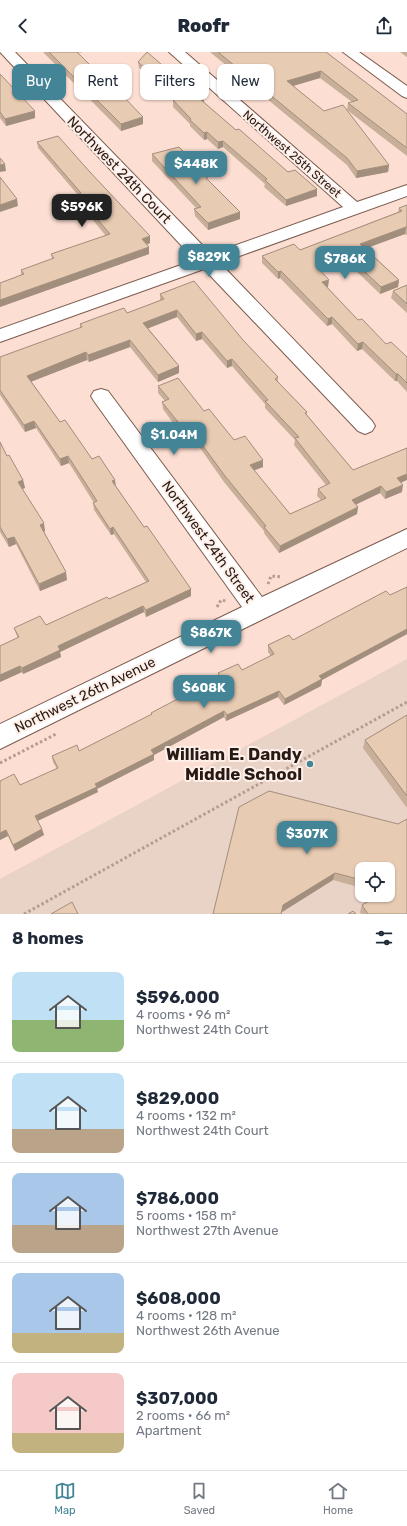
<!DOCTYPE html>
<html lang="en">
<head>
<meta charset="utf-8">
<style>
	body { margin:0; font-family:Rubik,sans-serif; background:#f2f2f3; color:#1f2937; height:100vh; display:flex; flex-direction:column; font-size:15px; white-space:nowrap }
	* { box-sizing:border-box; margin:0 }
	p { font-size:13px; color:#747a83 }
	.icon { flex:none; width:22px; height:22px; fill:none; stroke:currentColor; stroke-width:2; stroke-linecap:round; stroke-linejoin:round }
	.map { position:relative; height:862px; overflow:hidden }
	.sheet { display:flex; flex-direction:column; background:#fff; flex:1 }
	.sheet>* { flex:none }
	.hud { position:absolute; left:12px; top:12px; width:383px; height:36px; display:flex; gap:8px }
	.tools { position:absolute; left:355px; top:810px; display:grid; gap:8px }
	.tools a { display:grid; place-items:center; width:40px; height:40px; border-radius:8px; background:#fff; box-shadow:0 1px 3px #0004; font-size:20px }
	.price { position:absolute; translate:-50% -34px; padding:0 9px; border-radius:8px; background:#438596; color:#fff; font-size:13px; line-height:26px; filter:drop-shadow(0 1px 2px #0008) }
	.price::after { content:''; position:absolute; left:50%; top:24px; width:12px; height:9px; margin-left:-6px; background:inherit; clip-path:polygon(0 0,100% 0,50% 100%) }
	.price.active { background:#222; color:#fff }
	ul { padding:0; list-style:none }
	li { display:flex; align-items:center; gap:12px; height:100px; padding:0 12px }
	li+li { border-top:1px solid #e0e1e3 }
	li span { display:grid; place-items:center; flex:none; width:112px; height:80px; border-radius:8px; color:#555 }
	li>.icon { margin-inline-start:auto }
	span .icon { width:48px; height:48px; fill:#fffc; stroke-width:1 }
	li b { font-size:17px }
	h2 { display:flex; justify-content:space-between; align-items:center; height:48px; padding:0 12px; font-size:17px }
	.tag { padding:0 14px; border-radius:8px; background:#fff; box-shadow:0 1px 3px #0004; font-size:14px; line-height:36px }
	.tag.active { background:#438596; color:#fff }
	header { display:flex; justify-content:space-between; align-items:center; height:52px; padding:0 12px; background:#fff; font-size:18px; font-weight:800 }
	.menu { display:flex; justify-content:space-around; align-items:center; height:56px; border-top:1px solid #e0e1e3; background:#fff; font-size:11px; color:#747a83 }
	.menu a { display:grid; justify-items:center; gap:2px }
	.menu .active { color:#438596 }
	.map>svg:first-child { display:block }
	.education { fill:#e9d2c6; fill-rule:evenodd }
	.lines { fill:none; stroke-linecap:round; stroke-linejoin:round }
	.street-casing { stroke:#7c5c4f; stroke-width:2 }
	.secondary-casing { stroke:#7c5c4f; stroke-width:2 }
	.path { stroke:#b49c92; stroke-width:3; stroke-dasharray:2.5 2.5; stroke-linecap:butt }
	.street { fill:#fff; fill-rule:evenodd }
	.secondary { fill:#fff; fill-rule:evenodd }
	.wall { fill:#c8af9a }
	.shaded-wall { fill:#a28e7d }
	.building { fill:#e8cbb3; stroke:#a28e7d }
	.poi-dot { fill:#438596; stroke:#feefe9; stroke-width:1.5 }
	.labels { text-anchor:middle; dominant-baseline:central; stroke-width:4; stroke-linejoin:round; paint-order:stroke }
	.far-street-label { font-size:12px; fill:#271a15; stroke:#feefe9 }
	.street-label { font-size:14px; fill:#271a15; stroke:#feefe9 }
	.near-poi-label { font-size:17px; font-weight:bold; fill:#271a15; stroke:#feefe9; text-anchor:end }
</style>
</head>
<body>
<header><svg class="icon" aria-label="back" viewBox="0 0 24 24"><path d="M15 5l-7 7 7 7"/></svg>Roofr<svg class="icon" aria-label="share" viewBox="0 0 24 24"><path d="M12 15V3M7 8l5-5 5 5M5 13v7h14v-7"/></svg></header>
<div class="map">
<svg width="407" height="862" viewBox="0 0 407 862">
	<rect width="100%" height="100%" fill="#fcded2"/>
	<path class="education" d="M407,607V862H0V827ZM362,817H388V843H362Z"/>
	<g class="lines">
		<defs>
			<path id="street" d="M0,0H15L211,202L343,155L169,0H185L357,150L407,133V144L220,211L372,369L375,374L372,379L365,382L358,379L204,217L0,290V277L195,208Z
				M101,337L108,339L262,545L407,477V496L0,697V672L242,555L94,349L91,344L94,339Z"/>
			<path id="secondary" d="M343,0H359L407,34V46L402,44Z"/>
		</defs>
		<use href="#street" class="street-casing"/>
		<use href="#secondary" class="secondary-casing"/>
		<path class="path" d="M268,532L271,524L282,525
			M217,555L221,548L226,549
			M0,711L56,682
			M24,862L407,650"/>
		<use href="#street" class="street"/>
		<use href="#secondary" class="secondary"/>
	</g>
	<path class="wall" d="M43,0H83L78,1L91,20L89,21L143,72L121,79Z
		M210,0H326L407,62V104L347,58L348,51L352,50L320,26L293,34L389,113L388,120L356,126L347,113Z
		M400,0H407V5Z
		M138,10L204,51L236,78L317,144L286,154L264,135L265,132L223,95L218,97L207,87L204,88L190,74V72L173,55V48L139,16Z
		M0,22L35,66L6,74L0,66Z
		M37,90L150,191L147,192L149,195V202L0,255V231L21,223V218L52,207L51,202L106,184L78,150L77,142L38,96Z
		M152,102L208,128L240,160V167L208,178L195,164L194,157L196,156L152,109Z
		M407,153V183H406L405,182L365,196L399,228L398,235L380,242L347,210L321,220L328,235H327L358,268L386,292L407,305V340L397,329H395L362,297L357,299L332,272L327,274L280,226L278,227L262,211V204L300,198L398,160L399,156Z
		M407,233V261L391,246L393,239Z
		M160,242L243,288L278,325V330L307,360V363L353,418L401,430L402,440L385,447L380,441L356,452L358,455L357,462L279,501L264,481V479L224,430L193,386L186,389L176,377V375L163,357L162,350L165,349L158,341V334L204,359L234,388L263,415L254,418L290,462L321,448L317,444L318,437L326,433L294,393L295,388L265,356V352L232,314L227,316L202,287L196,289L177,265L148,276L179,314V321L158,330L130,295L89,310L87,308L31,329L60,370L116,434L191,544L146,565L144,560L60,600L61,605L23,622L22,620L0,630V594L18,586L16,582L14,576L46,573L109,547L146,530L114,482L111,483L94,458L93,451H94L69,411L61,414L36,376L25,380L0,343V305L80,276V272L127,261L160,249Z
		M0,390L7,404L23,428L25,436L22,437L45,479L44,480L67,528L40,539L16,492L9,495L0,480Z
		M407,535V582L322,628L321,634L284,653L278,645L226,669L224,665L154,703V708L97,737L98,740L38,769L42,777L44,783L15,799L8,784L0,788V729L20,733L57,717L53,710L52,704L79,699L151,663V661L191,644L220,631L218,627V621L242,618L271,604L268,600V593L293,588L390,543Z
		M407,663V756L363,696L365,688Z
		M398,772L407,862H361L360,860L362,853L388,843V817H362V836L333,828L282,860L281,862H213Z"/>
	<path class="shaded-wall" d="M91,14V20L85,22L84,16Z
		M321,19L320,26L286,36L287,29Z
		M204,46V53L200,47Z
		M35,59V66L6,74L5,67Z
		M143,65V72L121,79V72Z
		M207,80V87L204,88V81Z
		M223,89V95L218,97V90Z
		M5,112L6,119L0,120V113Z
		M389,113L388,120L356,126L357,119Z
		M317,137V144L286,154V148Z
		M17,147L18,154L0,160V153Z
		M240,160V167L208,178V171Z
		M406,175L405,182L359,199L360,192Z
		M150,184V191L143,194L142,187Z
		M149,195V202L0,255V248Z
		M347,203V210L316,222L317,215Z
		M281,219L280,226L278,227V220Z
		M329,228L328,235L321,237L322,230Z
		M399,228L398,235L380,242L381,235Z
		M177,258V265L144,278L143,271Z
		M332,265V272L327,274L328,267Z
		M202,280V287L196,289V282Z
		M130,288V295L89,310L88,303Z
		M363,290L362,297L357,299L358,292Z
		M86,300L87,308L28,331L27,324Z
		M232,307V314L227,316V309Z
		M179,314V321L158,330V323Z
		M396,322H398L397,329H395Z
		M34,369L36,376L25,380L24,373Z
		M192,379L193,386L186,389V382Z
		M68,404L69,411L61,414L60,407Z
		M263,408V415L250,420V413Z
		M407,422V428L396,433L397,426Z
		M23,428L25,436L20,438L18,430Z
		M115,428L116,434L112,429Z
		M403,433L402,440L385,447L386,440Z
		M381,434L380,441L351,455L352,448Z
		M358,455L357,462L279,501L280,494Z
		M44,471L45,479L42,481L40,473Z
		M113,475L114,482L111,483L110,477Z
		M14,485L16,492L9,495L7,487Z
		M66,520L67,528L40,539L39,532Z
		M191,537V544L146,565V558Z
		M143,554L144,560L60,600L61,605L23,622L22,616L58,594Z
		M407,577V582L322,628L321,634L284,653L285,647L319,624Z
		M20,614L22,620L0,630V623Z
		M279,639L278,645L226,669L227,663Z
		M224,659V665L154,703V708L97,737L98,740L37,769L35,764L151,698Z
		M42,777L44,783L15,799L13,793Z
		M6,778L8,784L0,788V781Z
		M335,821L333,828L282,860L281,862L283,853Z"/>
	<path class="building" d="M49,0H77L91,14L84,16L112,42L119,40L143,65L121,72Z
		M147,0L176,25L181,24L204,46L200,47L236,78L239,77L288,120L295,118L317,137L286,148L265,128L267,127L223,89L218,90L207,80L204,81L190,68L191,67L173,48L179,47L138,10Z
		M218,0H326L407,62V96L348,51L358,48L321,19L287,29L324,59L343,53L389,113L357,119L347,106Z
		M0,22L35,59L5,67L0,60Z
		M58,84L89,119L150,184L142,187L149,195L0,248V231L24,222L21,218L54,206L51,202L110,182L77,143L81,141L37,90Z
		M179,95L208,125L206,126L240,160L208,171L194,157L201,155L152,102Z
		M0,106L5,112L0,113Z
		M0,125L17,147L0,153Z
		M407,153V175H406L360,192L399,228L381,235L347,203L317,215L329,228L322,230L358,268L362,267L386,292L391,290L407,305V331L398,322H396L363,290L358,292L332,265L328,267L281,219L278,220L262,204L294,192L300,198L402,159L399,156Z
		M194,229L243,288L278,325L275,327L307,360L305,361L353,418L407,396V422L397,426L403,433L386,440L381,434L352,448L358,455L280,494L264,475L266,474L225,424L192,379L186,382L176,370H178L162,350L169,347L158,334L178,326L204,359L209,357L234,388L245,384L263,408L250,413L290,462L326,446L318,437L330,431L295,386L299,385L265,349L268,348L232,307L227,309L202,280L196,282L177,258L143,271L179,314L158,323L130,288L88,303L86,300L27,324L60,370L65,368L92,407L99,404L115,428L112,429L144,475L147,474L191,537L146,558L143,554L58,594L60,598L22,616L20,614L0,623V594L19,585L14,576L40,564L46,573L107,545L109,547L149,529L113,475L110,477L93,451L97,449L68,404L60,407L34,369L24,373L0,338V305L82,275L80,272L96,266L124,256L127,261L164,247L160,242Z
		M407,233V252L393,239Z
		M0,390L7,404L9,403L23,428L18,430L44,471L40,473L66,520L39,532L14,485L7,487L0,475Z
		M407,535V577L319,624L322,627L285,647L279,639L227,663L224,659L151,698L154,702L95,732L97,735L35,764L42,777L13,793L6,778L0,781V729L14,722L20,733L58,716L52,704L77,693L79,699L152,662L151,661L189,641L191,644L223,629L218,621L238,612L242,618L274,602L268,593L289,583L293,588L386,539L390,543Z
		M407,663V744L365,688Z
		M269,739L398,772L407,767V862H368L362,853L379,843H388V837L390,836H388V817H362V828L335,821L283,853L281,862H213L239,755Z
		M72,850L78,862H51Z
		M353,859L356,862H348Z"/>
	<circle class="poi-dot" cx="310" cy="712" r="4"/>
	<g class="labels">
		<g class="far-street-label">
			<text transform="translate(292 102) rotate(41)">Northwest 25th Street</text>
		</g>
		<g class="street-label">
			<text transform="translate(119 118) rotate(46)">Northwest 24th Court</text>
			<text transform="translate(208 490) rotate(54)">Northwest 24th Street</text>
			<text transform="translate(85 643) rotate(-26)">Northwest 26th Avenue</text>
		</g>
		<g class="near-poi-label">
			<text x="302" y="702">William E. Dandy<tspan x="302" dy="20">Middle School</tspan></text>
		</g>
	</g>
</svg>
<div class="tools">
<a><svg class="icon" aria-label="locate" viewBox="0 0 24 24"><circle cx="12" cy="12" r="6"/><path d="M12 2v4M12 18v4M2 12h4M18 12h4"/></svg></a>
</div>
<b class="price" style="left:196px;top:133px">$448K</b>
<b class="price active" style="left:82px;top:176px">$596K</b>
<b class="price" style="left:209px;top:226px">$829K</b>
<b class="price" style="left:345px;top:228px">$786K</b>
<b class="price" style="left:174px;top:404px">$1.04M</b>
<b class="price" style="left:211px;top:602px">$867K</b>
<b class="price" style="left:204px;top:657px">$608K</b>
<b class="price" style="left:307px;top:803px">$307K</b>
<div class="hud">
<a class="tag active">Buy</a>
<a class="tag">Rent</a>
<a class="tag">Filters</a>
<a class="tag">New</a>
</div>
</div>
<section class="sheet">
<h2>8 homes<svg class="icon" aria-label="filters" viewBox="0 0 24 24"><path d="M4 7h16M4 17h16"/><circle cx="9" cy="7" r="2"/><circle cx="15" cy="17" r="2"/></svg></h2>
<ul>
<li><span style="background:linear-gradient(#bfe0f5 60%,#8fb573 0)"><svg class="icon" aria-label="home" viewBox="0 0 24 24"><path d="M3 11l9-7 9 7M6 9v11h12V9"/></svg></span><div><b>$596,000</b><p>4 rooms · 96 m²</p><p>Northwest 24th Court</p></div></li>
<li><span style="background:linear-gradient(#bfe0f5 70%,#b9a48a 0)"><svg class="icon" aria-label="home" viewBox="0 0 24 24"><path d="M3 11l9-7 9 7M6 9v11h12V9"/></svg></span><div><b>$829,000</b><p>4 rooms · 132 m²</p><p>Northwest 24th Court</p></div></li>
<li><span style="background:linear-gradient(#a9c7e8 65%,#b9a48a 0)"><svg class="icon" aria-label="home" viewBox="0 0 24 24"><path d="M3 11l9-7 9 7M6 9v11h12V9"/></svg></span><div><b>$786,000</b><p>5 rooms · 158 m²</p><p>Northwest 27th Avenue</p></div></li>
<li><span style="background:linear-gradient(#a9c7e8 75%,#c2b280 0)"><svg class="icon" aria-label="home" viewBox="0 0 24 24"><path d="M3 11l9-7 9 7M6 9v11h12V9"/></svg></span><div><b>$608,000</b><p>4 rooms · 128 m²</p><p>Northwest 26th Avenue</p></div></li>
<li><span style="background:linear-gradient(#f6c9c9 75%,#c2b280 0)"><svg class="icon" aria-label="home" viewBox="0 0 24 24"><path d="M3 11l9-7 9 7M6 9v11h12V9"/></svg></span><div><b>$307,000</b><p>2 rooms · 66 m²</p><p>Apartment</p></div></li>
</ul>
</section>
<nav class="menu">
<a class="active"><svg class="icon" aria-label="map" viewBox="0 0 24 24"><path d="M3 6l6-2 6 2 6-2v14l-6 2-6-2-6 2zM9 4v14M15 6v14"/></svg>Map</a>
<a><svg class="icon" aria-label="saved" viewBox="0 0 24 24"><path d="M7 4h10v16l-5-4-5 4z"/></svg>Saved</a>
<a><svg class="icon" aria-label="home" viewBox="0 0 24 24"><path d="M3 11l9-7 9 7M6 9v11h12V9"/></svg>Home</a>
</nav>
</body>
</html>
